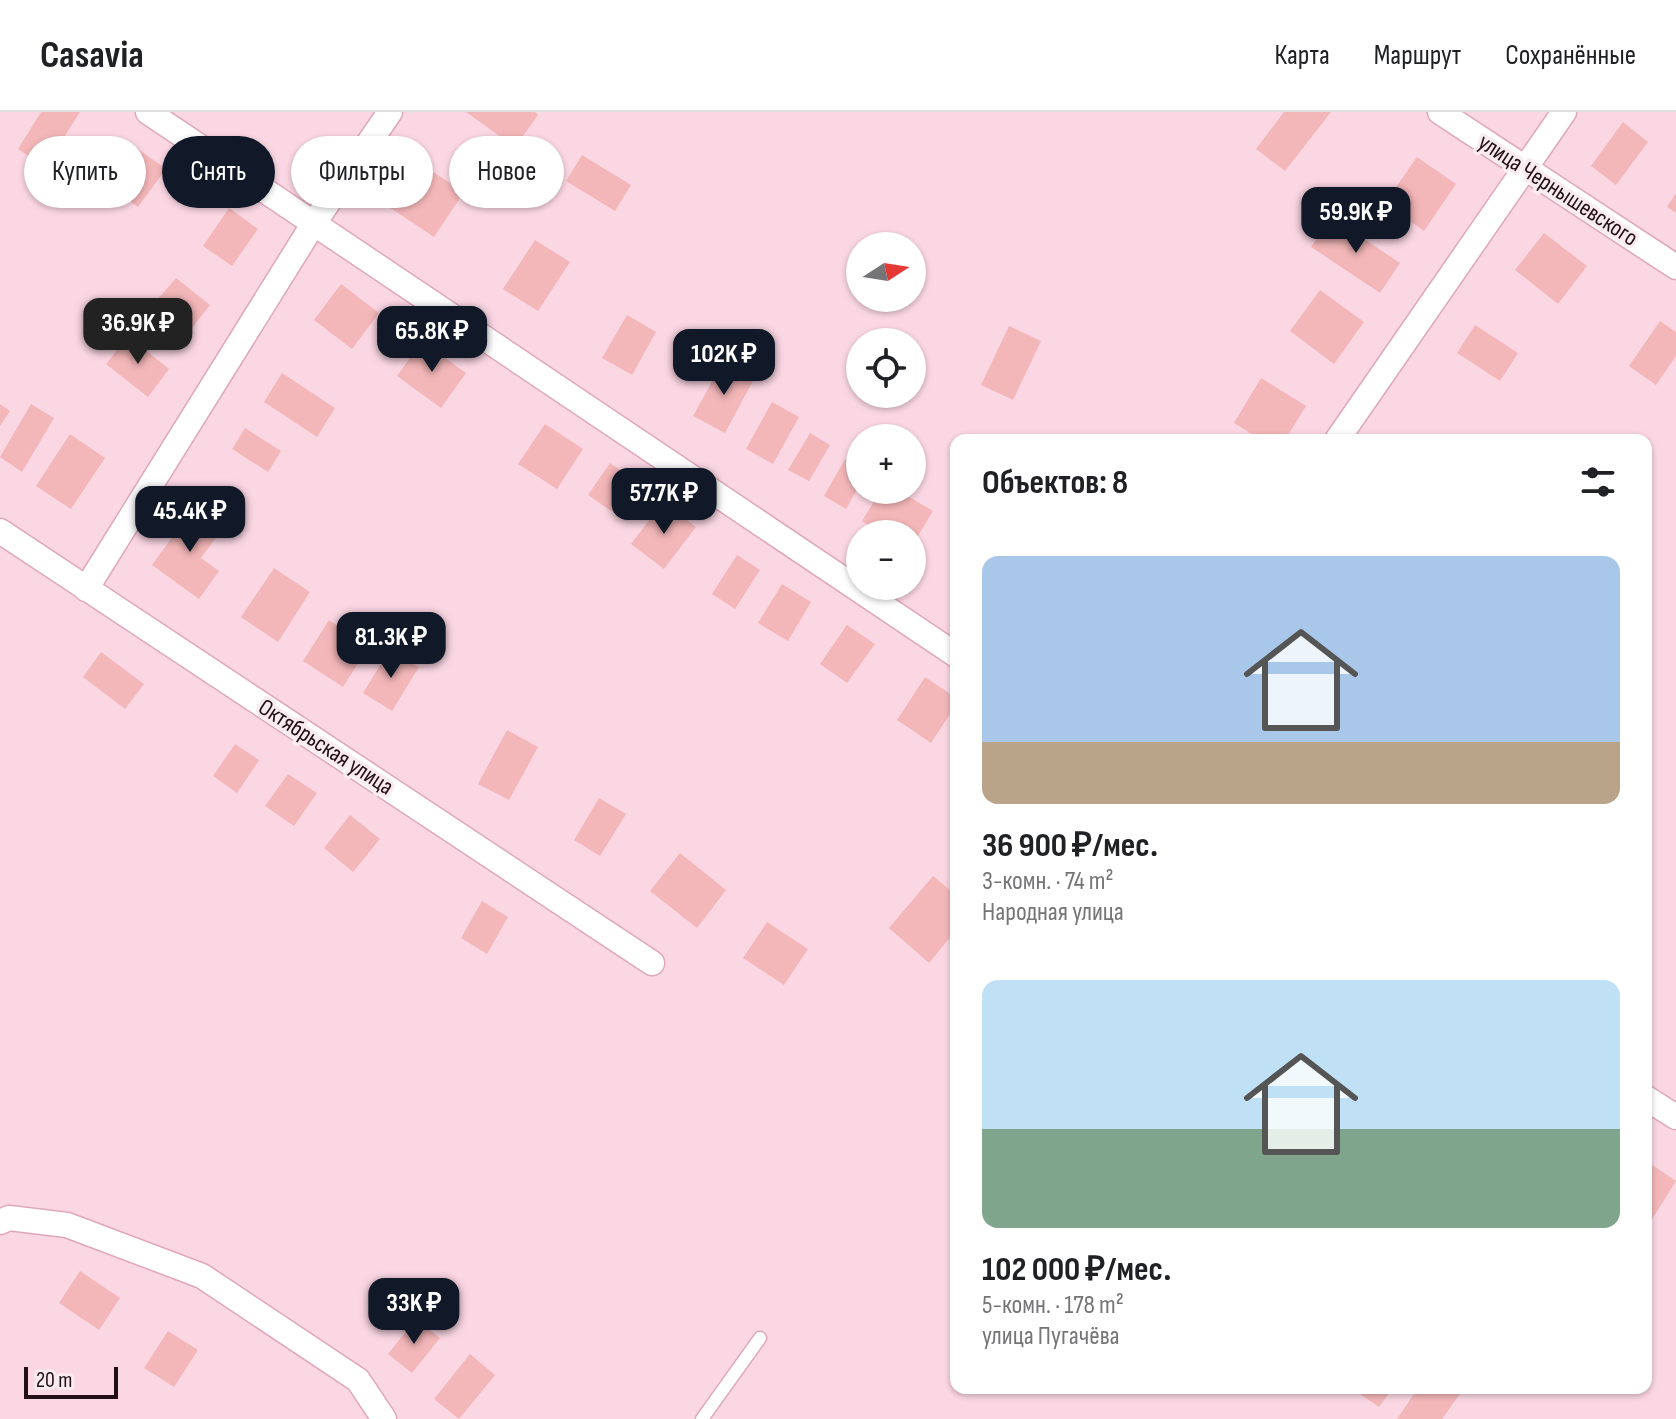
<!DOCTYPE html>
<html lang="ru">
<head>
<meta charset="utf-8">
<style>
	body { margin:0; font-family:"Sofia Sans Condensed",sans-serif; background:#f6f6f6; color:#202124; height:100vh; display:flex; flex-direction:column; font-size:30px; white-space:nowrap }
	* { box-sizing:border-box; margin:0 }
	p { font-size:26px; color:#757577 }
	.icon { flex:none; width:44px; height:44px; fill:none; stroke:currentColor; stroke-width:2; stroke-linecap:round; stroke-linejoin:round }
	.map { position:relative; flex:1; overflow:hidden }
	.drawer { position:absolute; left:950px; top:322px; width:702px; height:960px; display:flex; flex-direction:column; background:#fff; border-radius:16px; box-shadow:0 2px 6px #0004 }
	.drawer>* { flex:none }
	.hud { position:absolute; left:24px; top:24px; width:760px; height:72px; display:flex; gap:16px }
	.needle { width:52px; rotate:78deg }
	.buttons { position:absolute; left:846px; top:120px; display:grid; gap:16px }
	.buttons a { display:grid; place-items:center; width:80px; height:80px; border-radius:50%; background:#fff; box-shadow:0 2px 6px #0004; font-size:40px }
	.scale { position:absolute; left:24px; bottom:20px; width:94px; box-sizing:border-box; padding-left:8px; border:4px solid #230f17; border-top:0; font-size:22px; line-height:28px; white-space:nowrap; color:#230f17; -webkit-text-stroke:6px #f8ecf0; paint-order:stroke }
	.price { position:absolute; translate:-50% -68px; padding:0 18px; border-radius:16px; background:#111827; color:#fff; font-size:26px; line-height:52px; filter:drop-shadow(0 2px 4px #0008) }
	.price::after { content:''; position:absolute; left:50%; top:48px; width:24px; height:18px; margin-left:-12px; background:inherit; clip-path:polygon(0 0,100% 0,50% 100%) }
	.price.active { background:#222; color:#fff }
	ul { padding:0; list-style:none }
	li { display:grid; align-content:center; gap:16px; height:424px; padding:0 32px }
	li span { display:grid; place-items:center; height:248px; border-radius:16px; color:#555 }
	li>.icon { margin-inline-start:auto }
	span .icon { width:144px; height:144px; fill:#fffc; stroke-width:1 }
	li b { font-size:34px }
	h2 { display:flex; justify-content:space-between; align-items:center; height:96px; padding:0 32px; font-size:34px }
	.chip { padding:0 28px; border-radius:36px; background:#fff; box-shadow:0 2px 6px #0004; font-size:28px; line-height:72px }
	.chip.active { background:#111827; color:#fff }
	header { display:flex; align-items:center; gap:48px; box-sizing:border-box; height:112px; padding:0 40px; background:#fff; border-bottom:2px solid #e0e0e0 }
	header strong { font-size:38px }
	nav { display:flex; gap:44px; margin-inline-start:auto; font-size:28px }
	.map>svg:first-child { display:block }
	.building { fill:#f4b7b9 }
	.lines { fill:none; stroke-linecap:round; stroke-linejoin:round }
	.lane-casing { stroke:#e0a7ba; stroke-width:15 }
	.street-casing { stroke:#e0a7ba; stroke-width:27 }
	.lane { stroke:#fff; stroke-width:12 }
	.street { stroke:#fff; stroke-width:24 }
	.labels { text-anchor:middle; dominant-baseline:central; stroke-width:7; stroke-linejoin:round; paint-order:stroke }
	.street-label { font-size:24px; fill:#230f17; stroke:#f8ecf0 }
</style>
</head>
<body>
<header>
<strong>Casavia</strong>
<nav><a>Карта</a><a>Маршрут</a><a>Сохранённые</a></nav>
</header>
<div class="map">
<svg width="1676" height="1307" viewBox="0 0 1676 1307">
	<rect width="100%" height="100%" fill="#fbd7e3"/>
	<path class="building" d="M41,0H80L45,55L18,37Z
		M466,0H535L538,3L515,35Z
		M1284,0H1331L1285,59L1256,37Z
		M1623,10L1648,30L1616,73L1591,54Z
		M135,35L166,57L138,95L108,73Z
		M582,43L631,73L615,99L566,69Z
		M1417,45L1456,72L1424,119L1385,91Z
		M418,50L464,80L434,125L389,95Z
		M1676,81V101L1667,95Z
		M229,96L258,117L232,154L203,134Z
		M1331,105L1400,151L1380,181L1311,135Z
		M1544,121L1587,154L1558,192L1515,158Z
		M535,128L570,150L538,199L503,177Z
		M176,166L210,193L192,216L157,188Z
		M341,172L379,201L352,237L314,208Z
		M1320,178L1364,210L1334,252L1290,219Z
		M627,203L656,220L632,263L602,246Z
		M1660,209L1676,220V244L1656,273L1629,254Z
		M1475,213L1518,241L1500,269L1457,241Z
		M1009,214L1041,229L1013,288L981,273Z
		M128,224L169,257L148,285L106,252Z
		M422,229L466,261L441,296L397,264Z
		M724,248L755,265L725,321L693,304Z
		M282,261L335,296L317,325L264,290Z
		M1261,266L1306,294L1285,328H1261L1234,311Z
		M772,290L799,305L773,352L746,337Z
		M0,292L10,299L0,314Z
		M31,292L54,306L22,360L0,345Z
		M545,312L583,337L557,377L518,352Z
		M245,316L281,339L268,360L232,337Z
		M810,321L830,333L809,369L788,358Z
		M70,322L105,346L71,397L36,374Z
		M845,347L860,356V372L846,397L824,384Z
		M610,351L648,377L626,409L588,383Z
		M881,378H897L933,399L912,434V422H883L862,409Z
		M663,390L696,415L664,457L631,432Z
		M194,395L223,416L201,446L219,459L199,487L152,453Z
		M737,443L760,458L735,497L712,482Z
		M274,456L310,480L278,530L241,505Z
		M782,472L811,490L788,529L758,511Z
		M329,508L369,534L343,575L303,549Z
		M847,513L875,532L847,571L820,552Z
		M390,537L419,555L392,599L363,581Z
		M101,540L144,572L125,597L83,565Z
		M925,565L956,586V593L931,631L897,608Z
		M507,618L538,635L509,688L478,672Z
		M235,632L259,648L237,681L213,664Z
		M288,662L317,681L294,714L265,694Z
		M599,686L626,702L600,744L574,728Z
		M350,703L380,727L353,760L324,736Z
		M680,741L726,778L697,816L650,779Z
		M933,764L956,783V818L929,851L889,816Z
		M482,789L508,805L487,842L461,826Z
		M767,810L808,837L784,873L743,846Z
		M1646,1049L1676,1069L1646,1117Z
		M80,1159L120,1186L99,1218L59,1191Z
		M416,1207L440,1226L412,1261L388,1242Z
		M168,1219L198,1238L174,1275L144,1256Z
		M470,1242L495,1263L459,1307L434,1287Z
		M1351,1276H1393L1379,1295Z
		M1418,1276H1458L1462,1279L1442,1307H1397Z"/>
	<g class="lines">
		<defs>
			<path id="lane" d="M702,1307L760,1226"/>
			<path id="street" d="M148,0L956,543
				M1440,0L1676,155
				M1337,328L1564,0
				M0,419L652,851
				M86,477L314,111L390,0
				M1646,986L1676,1005
				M0,1110L9,1106L67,1113L202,1164L358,1268L384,1307"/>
		</defs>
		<use href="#lane" class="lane-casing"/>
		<use href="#street" class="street-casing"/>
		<use href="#lane" class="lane"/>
		<use href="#street" class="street"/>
	</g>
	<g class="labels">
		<g class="street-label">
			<text transform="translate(1558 78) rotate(33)">улица Чернышевского</text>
			<text transform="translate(326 635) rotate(33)">Октябрьская улица</text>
		</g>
	</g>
</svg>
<div class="buttons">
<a><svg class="needle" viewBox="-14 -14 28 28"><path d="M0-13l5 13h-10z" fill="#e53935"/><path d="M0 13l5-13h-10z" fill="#757577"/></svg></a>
<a><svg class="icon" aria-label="locate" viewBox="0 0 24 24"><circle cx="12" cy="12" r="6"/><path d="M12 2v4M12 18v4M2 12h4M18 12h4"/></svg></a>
<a>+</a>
<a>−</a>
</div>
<div class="scale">20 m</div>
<b class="price" style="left:1356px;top:143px">59.9K ₽</b>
<b class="price active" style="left:138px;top:254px">36.9K ₽</b>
<b class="price" style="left:432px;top:262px">65.8K ₽</b>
<b class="price" style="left:724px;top:285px">102K ₽</b>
<b class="price" style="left:664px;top:424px">57.7K ₽</b>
<b class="price" style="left:190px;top:442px">45.4K ₽</b>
<b class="price" style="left:391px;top:568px">81.3K ₽</b>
<b class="price" style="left:414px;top:1234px">33K ₽</b>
<div class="hud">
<a class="chip">Купить</a>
<a class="chip active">Снять</a>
<a class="chip">Фильтры</a>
<a class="chip">Новое</a>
</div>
<section class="drawer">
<h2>Объектов: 8<svg class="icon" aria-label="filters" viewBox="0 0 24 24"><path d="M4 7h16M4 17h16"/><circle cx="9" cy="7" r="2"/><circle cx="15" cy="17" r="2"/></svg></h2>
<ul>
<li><span style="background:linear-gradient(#a9c7e8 75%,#b9a48a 0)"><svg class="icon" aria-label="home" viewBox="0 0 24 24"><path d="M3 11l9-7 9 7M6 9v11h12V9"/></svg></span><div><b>36 900 ₽/мес.</b><p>3-комн. · 74 m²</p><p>Народная улица</p></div></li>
<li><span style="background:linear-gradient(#bfe0f5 60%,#7fa58c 0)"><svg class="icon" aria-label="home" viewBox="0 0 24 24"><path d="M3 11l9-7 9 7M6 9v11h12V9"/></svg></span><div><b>102 000 ₽/мес.</b><p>5-комн. · 178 m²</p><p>улица Пугачёва</p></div></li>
</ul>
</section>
</div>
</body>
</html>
